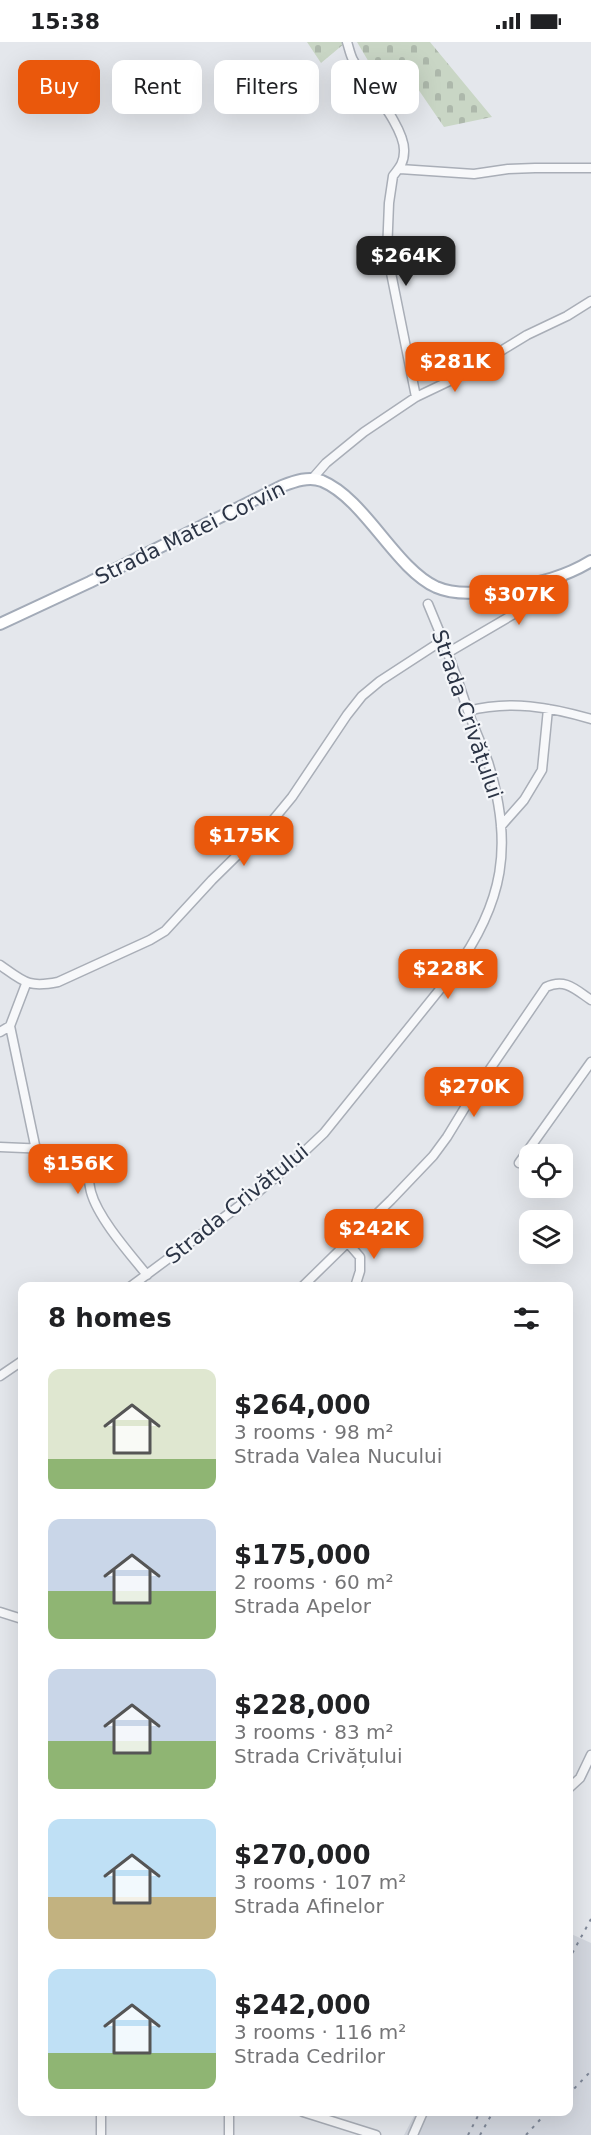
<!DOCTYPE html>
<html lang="en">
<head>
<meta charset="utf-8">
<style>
	body { margin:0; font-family:"DejaVu Sans",sans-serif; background:#f6f6f6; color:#202124; height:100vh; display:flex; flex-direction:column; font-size:22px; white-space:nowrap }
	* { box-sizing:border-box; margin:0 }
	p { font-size:20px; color:#757577 }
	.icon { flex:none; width:33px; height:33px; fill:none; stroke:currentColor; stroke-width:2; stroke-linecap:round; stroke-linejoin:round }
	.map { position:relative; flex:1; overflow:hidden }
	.side { position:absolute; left:18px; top:1240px; width:555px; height:834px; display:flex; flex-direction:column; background:#fff; border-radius:12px; box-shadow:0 6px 24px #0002 }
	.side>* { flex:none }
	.top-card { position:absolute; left:18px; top:18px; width:555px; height:54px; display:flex; gap:12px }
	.tools { position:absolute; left:519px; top:1102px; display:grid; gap:12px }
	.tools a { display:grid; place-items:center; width:54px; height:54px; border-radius:12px; background:#fff; box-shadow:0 6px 24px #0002; font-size:30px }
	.price { position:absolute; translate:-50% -51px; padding:0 14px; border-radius:12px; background:#ea580c; color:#fff; font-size:20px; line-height:39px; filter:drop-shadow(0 2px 3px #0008) }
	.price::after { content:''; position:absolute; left:50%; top:36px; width:18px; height:14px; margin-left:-9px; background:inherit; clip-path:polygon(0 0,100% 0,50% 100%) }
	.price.selected { background:#222; color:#fff }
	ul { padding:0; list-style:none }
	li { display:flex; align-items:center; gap:18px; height:150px; padding:0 30px }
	li span { display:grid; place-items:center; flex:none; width:168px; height:120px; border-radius:12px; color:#555 }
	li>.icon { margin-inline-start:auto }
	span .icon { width:72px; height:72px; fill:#fffc; stroke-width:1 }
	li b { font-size:26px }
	h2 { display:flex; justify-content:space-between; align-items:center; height:72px; padding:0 30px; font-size:26px }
	.pill { padding:0 21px; border-radius:12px; background:#fff; box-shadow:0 6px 24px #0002; font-size:21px; line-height:54px }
	.pill.selected { background:#ea580c; color:#fff }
	.status { display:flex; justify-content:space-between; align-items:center; height:42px; padding:0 30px; background:#fff; direction:ltr }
	.status svg { height:16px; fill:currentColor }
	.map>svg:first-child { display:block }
	.built { fill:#d2d6de }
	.cemetery { fill:url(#cemetery-stones) }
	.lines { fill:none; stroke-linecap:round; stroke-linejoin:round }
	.minor-casing { stroke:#a9aeb7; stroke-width:11 }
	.major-casing { stroke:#a3abb8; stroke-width:14 }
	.minor { stroke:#f7f8fa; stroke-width:8 }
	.major { stroke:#fff; stroke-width:10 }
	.rail { stroke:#7d8696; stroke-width:2; stroke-dasharray:3 6; stroke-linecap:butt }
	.labels { text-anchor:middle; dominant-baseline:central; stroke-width:4.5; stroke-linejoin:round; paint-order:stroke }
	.street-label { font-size:21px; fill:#2b3445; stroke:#f4f6f9 }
</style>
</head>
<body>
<div class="status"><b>15:38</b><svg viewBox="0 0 49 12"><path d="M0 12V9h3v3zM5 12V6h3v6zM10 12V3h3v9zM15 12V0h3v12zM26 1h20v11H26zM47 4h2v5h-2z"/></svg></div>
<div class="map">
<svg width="591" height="2093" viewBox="0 0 591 2093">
	<defs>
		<pattern id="cemetery-stones" width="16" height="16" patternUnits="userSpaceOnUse" patternTransform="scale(1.5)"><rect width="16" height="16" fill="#c9d6c5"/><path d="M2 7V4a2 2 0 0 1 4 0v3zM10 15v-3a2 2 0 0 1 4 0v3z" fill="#adb8ab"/></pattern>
	</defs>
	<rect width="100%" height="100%" fill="#e4e7ec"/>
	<path class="built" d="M569,1891L591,1901V2093H404L416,2070H568Z"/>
	<path class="cemetery" d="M307,0H344L345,1L321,21Z
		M357,0H430L492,75L444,85L418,47L392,59Z"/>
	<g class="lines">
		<defs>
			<path id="minor" d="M347,0C349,6 350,12 353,18C365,40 406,85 404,110C404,121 399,126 393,134L389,161L387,211L416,355
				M400,127L474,132L508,127L535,126H591
				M312,437L326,421L364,390L416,355L460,334L527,293L567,274L591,259
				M449,610L548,552L558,544L563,534
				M468,669C510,658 550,665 591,677
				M501,784L524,758L542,728L548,667
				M0,923C24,940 28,946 58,940L150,898L165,889L212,838L273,778L292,755L347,673L362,654L380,639L443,598
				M10,984L36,1108
				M0,990L10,984L26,942
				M0,1105L71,1108L84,1113C88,1125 88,1138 91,1150C98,1176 130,1212 147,1233
				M519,1121L591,1020
				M347,1200L360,1215V1229L355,1245
				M130,1245L258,1150L289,1124L324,1091L453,931C504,861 514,803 488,720C482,703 474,686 468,669C456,632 443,597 428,562
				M302,1245L391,1158L433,1114L447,1095L475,1049L546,945C565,936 575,947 591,958
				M0,1334L22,1319
				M0,1570L22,1577
				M568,1747L580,1736L591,1713
				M229,2070V2093
				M303,2070L376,2093
				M101,2093V2070
				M413,2093L423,2070"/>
			<path id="major" d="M0,582L90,540L282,444C295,439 309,434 322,439C365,457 395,526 436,545C459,555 486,550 509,546C539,541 565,535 591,519"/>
		</defs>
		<use href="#minor" class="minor-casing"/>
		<use href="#major" class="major-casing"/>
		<use href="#minor" class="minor"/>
		<use href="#major" class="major"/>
		<path class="rail" d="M568,1919L591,1877
			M568,2053L591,2029
			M468,2093L480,2070
			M480,2093L493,2070
			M526,2093L547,2070"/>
	</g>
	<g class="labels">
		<g class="street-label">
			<text transform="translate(190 491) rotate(-26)">Strada Matei Corvin</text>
			<text transform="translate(467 672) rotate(71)">Strada Crivățului</text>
			<text transform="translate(237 1162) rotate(-39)">Strada Crivățului</text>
		</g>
	</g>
</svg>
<div class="tools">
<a><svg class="icon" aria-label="locate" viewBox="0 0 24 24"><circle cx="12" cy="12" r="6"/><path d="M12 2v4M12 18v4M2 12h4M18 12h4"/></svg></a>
<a><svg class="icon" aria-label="layers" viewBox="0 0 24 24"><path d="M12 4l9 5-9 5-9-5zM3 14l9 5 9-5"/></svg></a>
</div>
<b class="price selected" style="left:406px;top:245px">$264K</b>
<b class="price" style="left:455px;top:351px">$281K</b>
<b class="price" style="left:519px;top:584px">$307K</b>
<b class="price" style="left:244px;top:825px">$175K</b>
<b class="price" style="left:448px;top:958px">$228K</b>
<b class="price" style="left:474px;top:1076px">$270K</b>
<b class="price" style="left:78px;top:1153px">$156K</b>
<b class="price" style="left:374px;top:1218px">$242K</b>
<div class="top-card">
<a class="pill selected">Buy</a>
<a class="pill">Rent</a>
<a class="pill">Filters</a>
<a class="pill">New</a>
</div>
<section class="side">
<h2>8 homes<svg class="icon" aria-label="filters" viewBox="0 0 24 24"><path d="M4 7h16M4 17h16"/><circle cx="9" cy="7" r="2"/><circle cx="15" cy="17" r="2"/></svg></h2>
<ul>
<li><span style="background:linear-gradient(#dfe7d0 75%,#8fb573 0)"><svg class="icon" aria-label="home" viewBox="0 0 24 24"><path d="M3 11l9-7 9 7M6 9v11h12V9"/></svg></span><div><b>$264,000</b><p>3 rooms · 98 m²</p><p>Strada Valea Nucului</p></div></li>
<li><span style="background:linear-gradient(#c9d6e8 60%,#8fb573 0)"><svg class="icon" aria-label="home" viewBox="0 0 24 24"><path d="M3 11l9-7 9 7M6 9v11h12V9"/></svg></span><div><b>$175,000</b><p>2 rooms · 60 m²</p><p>Strada Apelor</p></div></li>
<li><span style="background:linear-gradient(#c9d6e8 60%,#8fb573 0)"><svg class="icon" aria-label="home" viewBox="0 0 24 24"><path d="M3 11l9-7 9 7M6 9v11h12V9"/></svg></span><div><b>$228,000</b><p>3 rooms · 83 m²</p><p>Strada Crivățului</p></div></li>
<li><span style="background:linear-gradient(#bfe0f5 65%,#c2b280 0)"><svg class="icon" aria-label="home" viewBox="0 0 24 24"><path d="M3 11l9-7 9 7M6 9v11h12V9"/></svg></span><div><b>$270,000</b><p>3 rooms · 107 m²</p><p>Strada Afinelor</p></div></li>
<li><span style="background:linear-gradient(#bfe0f5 70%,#8fb573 0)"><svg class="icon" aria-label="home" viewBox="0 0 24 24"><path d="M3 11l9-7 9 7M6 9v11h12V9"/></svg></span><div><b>$242,000</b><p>3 rooms · 116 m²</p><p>Strada Cedrilor</p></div></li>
</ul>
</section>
</div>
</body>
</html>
